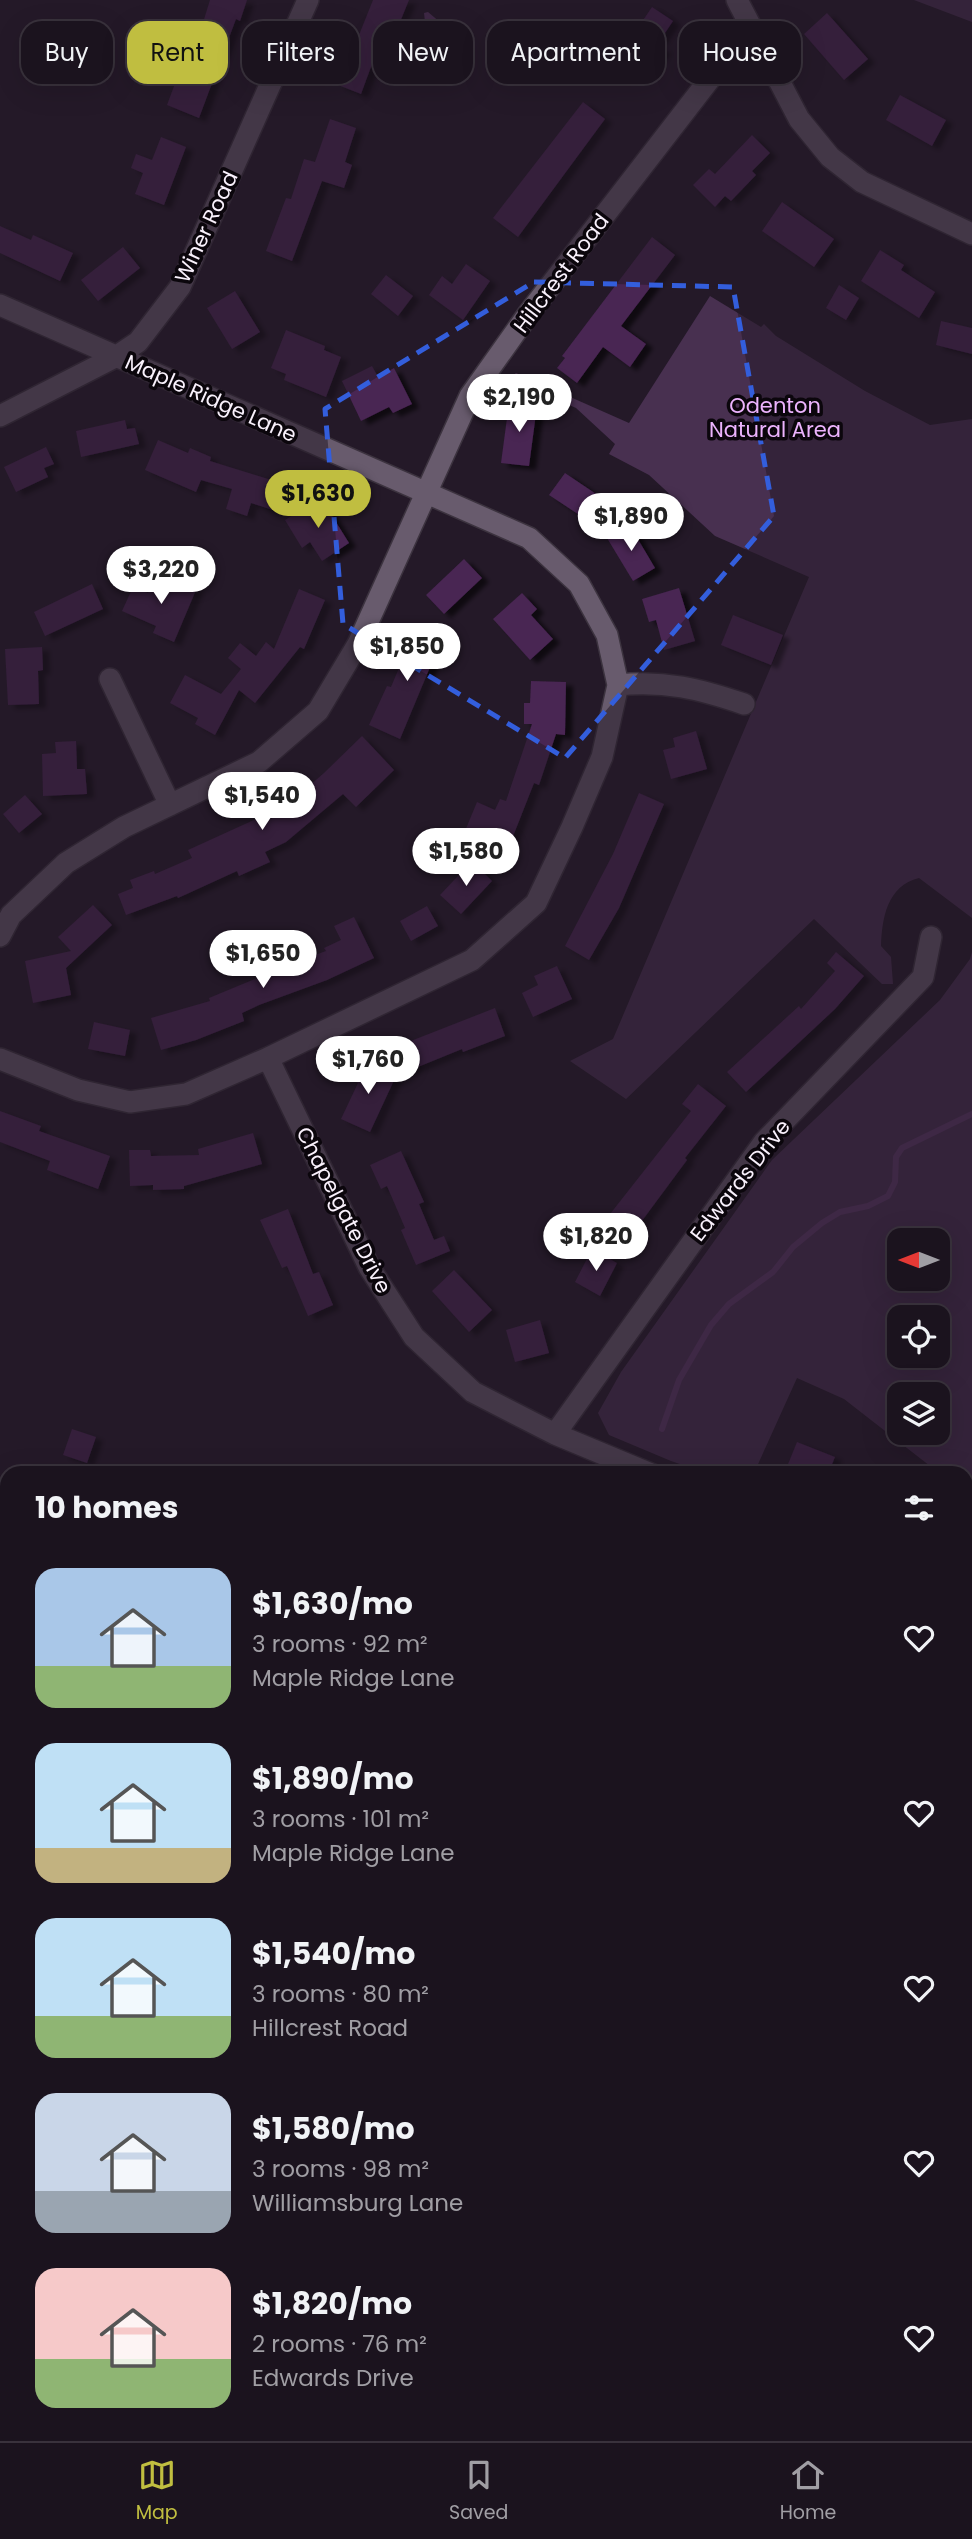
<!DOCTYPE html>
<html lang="en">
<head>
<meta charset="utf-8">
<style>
	body { margin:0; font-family:Poppins,sans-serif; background:#28202b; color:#f1f3f6; height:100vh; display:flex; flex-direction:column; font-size:26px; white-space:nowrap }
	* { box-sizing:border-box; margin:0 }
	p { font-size:23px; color:#a09ea4 }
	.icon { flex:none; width:38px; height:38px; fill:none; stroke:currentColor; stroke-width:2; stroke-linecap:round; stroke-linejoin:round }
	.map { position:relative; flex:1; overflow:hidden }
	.side { position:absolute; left:0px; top:1466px; width:973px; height:975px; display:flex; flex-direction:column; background:#1b131e; border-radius:21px 21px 0 0; box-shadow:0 7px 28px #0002,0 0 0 2px #39323c }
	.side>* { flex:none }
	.hud { position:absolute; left:21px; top:21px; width:931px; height:63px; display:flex; gap:14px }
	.needle { width:46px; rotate:270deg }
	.tools { position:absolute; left:887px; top:1228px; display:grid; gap:14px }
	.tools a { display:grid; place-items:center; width:63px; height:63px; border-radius:14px; background:#1b131e; box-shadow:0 7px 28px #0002,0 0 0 2px #39323c; font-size:35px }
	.price { position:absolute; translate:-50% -60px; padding:0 16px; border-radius:24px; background:#fff; color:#222; font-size:23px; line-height:46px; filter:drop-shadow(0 2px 4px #0008) }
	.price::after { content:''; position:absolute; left:50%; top:42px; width:21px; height:16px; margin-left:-10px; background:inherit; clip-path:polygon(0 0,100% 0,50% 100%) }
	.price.on { background:#c0be40; color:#111 }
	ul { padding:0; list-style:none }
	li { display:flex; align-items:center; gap:21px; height:175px; padding:0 35px }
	li span { display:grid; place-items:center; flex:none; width:196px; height:140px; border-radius:21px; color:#555 }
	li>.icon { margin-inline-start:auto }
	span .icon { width:84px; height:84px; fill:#fffc; stroke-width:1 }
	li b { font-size:30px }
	h2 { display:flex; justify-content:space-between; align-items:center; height:84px; padding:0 35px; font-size:30px }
	.pill { padding:0 24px; border-radius:21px; background:#1b131e; box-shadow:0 7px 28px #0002,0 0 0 2px #39323c; font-size:24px; line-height:63px }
	.pill.on { background:#c0be40; color:#111 }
	.tab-bar { display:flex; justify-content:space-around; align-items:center; height:98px; border-top:2px solid #39323c; background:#1b131e; font-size:19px; color:#a09ea4 }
	.tab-bar a { display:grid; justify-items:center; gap:4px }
	.tab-bar .on { color:#c0be40 }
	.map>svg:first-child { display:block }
	.green { fill:#483050; fill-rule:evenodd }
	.water { fill:#5e3a69 }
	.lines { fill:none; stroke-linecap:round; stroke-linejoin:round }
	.stream { stroke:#5e3a69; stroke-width:6 }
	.building { fill:#482552; filter:url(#shadow) }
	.minor-casing { stroke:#3c333f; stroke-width:24 }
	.minor { stroke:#685b6d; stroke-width:21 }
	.marked { fill:none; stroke:#335edc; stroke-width:5; stroke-dasharray:14 9; stroke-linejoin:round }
	.labels { text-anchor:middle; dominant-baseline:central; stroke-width:7; stroke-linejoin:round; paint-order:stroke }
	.street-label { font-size:21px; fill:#f9f1fc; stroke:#0b060c }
	.park-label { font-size:21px; fill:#ecb3fd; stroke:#0b060c }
</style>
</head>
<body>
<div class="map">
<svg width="972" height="2441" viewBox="0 0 972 2441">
	<defs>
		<filter id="shadow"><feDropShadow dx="7" dy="4" stdDeviation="2" flood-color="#0009"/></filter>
	</defs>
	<rect width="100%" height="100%" fill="#241928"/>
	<path class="green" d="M914,0H972V22Z
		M710,296L761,327L764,324L776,336L865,391L930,425L972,419V918L919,878C887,886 882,918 881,946L891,957L893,984H882L814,919L626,1099L570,1061L613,1039L809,577L715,536L649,475L609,454L615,444L576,408L509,379L516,373L629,423Z
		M972,952V1499L966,1494V1474L939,1473L844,1399L797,1378L754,1473H706L671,1461L609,1435L598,1413L621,1372L772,1160L940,1000L970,959ZM900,1241H938V1279H900ZM900,1318H938V1356H900ZM900,1395H938V1433H900Z
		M7,1986V2295L0,2292V1996Z
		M162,2434H539V2441H166Z"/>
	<path class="water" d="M428,12L441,23L451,25L453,34L445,37L436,32L426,31L424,13Z"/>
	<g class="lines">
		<path class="stream" d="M662,1429L679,1380L711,1325L729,1304L773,1272L793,1247L822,1223L840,1212L868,1206L888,1196L895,1182L896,1157L902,1148L972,1114
			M5,2243H7
			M230,2434V2441"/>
	</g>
	<path class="building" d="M210,0H247L240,21L236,19L199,118L167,105L196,27L201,29Z
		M373,0H409L390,46L394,47L388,61L375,56L361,94L338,85L356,34L359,35Z
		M652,7L673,21L657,45L664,50L647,75L619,56Z
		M827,13L868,59L844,80L804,34Z
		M900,95L946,120L932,146L886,120Z
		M583,102L605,119L518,237L493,218Z
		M330,119L356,128L345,162L352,165L344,188L322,181L292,261L266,251L286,198L291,199L304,159L315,162Z
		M752,135L770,153L752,171L756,175L731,201L725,196L715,207L693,185L709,169L715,174Z
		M161,137L186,147L164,205L135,194L143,173L131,168L136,154L152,160Z
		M782,202L834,239L814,267L762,231Z
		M0,226L31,240L33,235L73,253L60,281L0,253Z
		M652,237L675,255L621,326L646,344L630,367L603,347L577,383L557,368L565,358L562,356Z
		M123,247L140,268L98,301L81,280Z
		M880,250L904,265L901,270L935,292L919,318L861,281Z
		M466,264L490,281L463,320L429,295L442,276L452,284Z
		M386,275L413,296L398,316L371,294Z
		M839,285L859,298L846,320L826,308Z
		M235,291L260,332L232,349L207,308Z
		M941,321L972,328V354L936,345Z
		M286,330L325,346L324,350L341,357L326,397L284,380L286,374L271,368Z
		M372,366L378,377L394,368L412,404L393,413L389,407L361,421L342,381Z
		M509,403L537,406L529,466L501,463Z
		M125,420L127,429L135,428L139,444L81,457L76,431Z
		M158,440L188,453L190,448L211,457L210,461L281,483L273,510L251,503L247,516L226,509L232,489L201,480L196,492L145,470Z
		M46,447L54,464L44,468L48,477L16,492L4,467Z
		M565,473L602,498L587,520L549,495Z
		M321,498L349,543L322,561L310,542L302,548L285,520Z
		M629,524L655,568L633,581L607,538Z
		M464,559L482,578L444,614L426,595Z
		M156,573L196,590L174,642L153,633L156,626L122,611L133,587L148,593Z
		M92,584L103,609L45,636L34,612Z
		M679,588L695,641L664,650L656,620L649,622L642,599Z
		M299,589L325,600L304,649L300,647L255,703L239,690L215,735L195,724L198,718L170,703L185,675L221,694L241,669L228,658L240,643L256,656L266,642L274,649Z
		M522,593L537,609L531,615L553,639L530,660L493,619Z
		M733,615L783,635L771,665L721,645Z
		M417,625L443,636L400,739L369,725L387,686L391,687Z
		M42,647L43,670L38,671L39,704L8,705L5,649Z
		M531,681L566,682L565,735L556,734L539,785L534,783L508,849L465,831L477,802L495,810L500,799L506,801L532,724H524V703H530Z
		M696,731L707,769L671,779L663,750L675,747L673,738Z
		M362,736L394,770L356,807L343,794L286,842L265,852L270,862L239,876L237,871L178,898L177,896L126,915L118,894L133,888L130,880L154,871L155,874L192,858L188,850L269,813L271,819L324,773Z
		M76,741L77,769H85L87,794L43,796L42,754L56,753L55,742Z
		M639,793L664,804L619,908L589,960L565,946L613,854Z
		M25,795L42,814L19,833L3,814Z
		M472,861L492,881L461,914L440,895Z
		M93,905L112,925L66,968L71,995L33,1003L25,961L71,951L58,937Z
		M427,906L438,926L411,941L400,921Z
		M354,917L374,958L327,980L259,1005L242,1013L244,1021L196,1040L161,1050L151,1018L210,1001L209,998L267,974V972L326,951L324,948L341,940L334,926Z
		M836,952L864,976L835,1009L746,1092L727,1072L799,1006L801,1009L835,971L827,963Z
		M557,966L572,999L533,1017L522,993L538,985L534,976Z
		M495,1008L505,1036L463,1052L462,1049L408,1071L398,1046Z
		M94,1022L130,1030L125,1056L88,1049Z
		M361,1060L396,1076L370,1132L341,1119L358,1083L352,1080Z
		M698,1084L726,1106L685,1158L687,1160L627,1241L603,1223L691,1111L682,1104Z
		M0,1111L41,1126L39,1131L110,1156L98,1189L47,1170L50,1161L0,1142Z
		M253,1133L262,1164L184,1186V1189L153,1190V1185L130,1186L129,1150H150L151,1156L199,1155L198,1149Z
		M401,1151L424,1202L419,1204L434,1240L444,1236L450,1251L416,1265L401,1230L405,1228L387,1186L381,1189L370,1165Z
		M288,1209L313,1274L319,1272L333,1305L308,1316L287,1266L282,1268L260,1220Z
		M592,1249L617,1263L600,1296L575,1282Z
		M454,1270L492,1310L469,1332L432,1291Z
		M540,1320L549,1353L515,1362L506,1330Z
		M72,1429L96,1437L87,1463L63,1455Z
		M797,1442L835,1457L828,1474H784Z"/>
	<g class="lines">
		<defs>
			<path id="minor" d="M737,0L799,119L830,157L862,182L972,234
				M0,305L529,538L579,584L607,635L618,685L602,757L572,827L536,903L472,960L268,1058L186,1094L130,1102L78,1090L0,1059
				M0,416L117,356L138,342L180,287L308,0
				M110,679L170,805
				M618,685C664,680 700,689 744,704
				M0,936L11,915L66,863L124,827L259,762L318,711L358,644L470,396L529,313L750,27
				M268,1058L369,1267L414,1337L473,1392L555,1434L651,1474
				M555,1434L764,1142L923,977L931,937
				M0,1539L7,1542
				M966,1604L972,1607
				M0,1705L7,1690
				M0,1870L7,1873
				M966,2043L972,2031
				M966,2202H972
				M966,2290L972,2334
				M702,2434L703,2441"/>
		</defs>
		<use href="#minor" class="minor-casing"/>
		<use href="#minor" class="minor"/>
	</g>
	<path d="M0 0H972V2441H0ZM534,282L733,287L774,516L565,758L343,624L325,409Z" fill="#241928" fill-opacity=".55" fill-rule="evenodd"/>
	<path class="marked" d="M534,282L733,287L774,516L565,758L343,624L325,409Z"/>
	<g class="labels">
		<g class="street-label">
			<text transform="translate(206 227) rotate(-65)">Winer Road</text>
			<text transform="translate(561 273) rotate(-53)">Hillcrest Road</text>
			<text transform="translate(211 398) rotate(24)">Maple Ridge Lane</text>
			<text transform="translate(740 1180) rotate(-52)">Edwards Drive</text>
			<text transform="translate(344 1210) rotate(63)">Chapelgate Drive</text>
		</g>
		<g class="park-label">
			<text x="775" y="405">Odenton<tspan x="775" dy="24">Natural Area</tspan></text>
		</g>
	</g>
</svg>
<div class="tools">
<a><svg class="needle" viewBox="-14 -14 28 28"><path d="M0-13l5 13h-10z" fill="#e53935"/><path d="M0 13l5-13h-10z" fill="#a09ea4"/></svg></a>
<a><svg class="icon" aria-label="locate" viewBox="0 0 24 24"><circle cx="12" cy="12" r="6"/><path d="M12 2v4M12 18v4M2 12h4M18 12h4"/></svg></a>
<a><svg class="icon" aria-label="layers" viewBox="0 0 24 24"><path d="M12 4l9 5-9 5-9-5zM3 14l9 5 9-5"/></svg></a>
</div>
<b class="price" style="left:519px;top:434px">$2,190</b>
<b class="price on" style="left:318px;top:530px">$1,630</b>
<b class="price" style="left:631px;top:553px">$1,890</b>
<b class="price" style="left:161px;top:606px">$3,220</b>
<b class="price" style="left:407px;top:683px">$1,850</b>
<b class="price" style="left:262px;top:832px">$1,540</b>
<b class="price" style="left:466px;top:888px">$1,580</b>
<b class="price" style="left:263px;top:990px">$1,650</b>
<b class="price" style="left:368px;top:1096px">$1,760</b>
<b class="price" style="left:596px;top:1273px">$1,820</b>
<div class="hud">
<a class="pill">Buy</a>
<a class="pill on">Rent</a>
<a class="pill">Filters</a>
<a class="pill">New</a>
<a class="pill">Apartment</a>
<a class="pill">House</a>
</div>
<section class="side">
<h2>10 homes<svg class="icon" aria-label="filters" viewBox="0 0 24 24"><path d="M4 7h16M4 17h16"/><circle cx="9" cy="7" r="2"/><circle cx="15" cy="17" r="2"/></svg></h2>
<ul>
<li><span style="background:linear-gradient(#a9c7e8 70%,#8fb573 0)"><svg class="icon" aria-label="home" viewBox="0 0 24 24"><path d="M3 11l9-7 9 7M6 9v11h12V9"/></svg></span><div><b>$1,630/mo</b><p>3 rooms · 92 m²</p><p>Maple Ridge Lane</p></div><svg class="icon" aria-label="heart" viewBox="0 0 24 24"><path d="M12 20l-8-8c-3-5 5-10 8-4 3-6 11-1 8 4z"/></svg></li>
<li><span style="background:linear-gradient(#bfe0f5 75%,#c2b280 0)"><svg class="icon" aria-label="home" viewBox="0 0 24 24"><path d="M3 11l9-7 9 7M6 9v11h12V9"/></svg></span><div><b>$1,890/mo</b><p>3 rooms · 101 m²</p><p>Maple Ridge Lane</p></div><svg class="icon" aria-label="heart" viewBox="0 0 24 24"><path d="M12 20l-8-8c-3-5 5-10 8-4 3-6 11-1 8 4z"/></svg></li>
<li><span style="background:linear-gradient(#bfe0f5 70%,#8fb573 0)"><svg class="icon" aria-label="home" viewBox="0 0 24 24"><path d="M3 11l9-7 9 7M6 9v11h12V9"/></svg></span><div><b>$1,540/mo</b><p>3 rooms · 80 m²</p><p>Hillcrest Road</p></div><svg class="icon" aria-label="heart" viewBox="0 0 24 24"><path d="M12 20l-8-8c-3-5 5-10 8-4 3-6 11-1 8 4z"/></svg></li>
<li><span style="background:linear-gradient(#c9d6e8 70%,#9aa5b1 0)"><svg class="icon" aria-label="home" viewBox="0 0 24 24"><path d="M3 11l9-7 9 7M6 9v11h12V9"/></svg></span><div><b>$1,580/mo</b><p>3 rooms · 98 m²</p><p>Williamsburg Lane</p></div><svg class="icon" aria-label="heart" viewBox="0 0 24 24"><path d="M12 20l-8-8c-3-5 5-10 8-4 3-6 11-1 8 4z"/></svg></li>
<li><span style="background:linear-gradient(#f6c9c9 65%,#8fb573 0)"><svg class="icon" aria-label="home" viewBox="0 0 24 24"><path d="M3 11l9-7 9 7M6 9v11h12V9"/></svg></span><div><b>$1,820/mo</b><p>2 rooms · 76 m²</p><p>Edwards Drive</p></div><svg class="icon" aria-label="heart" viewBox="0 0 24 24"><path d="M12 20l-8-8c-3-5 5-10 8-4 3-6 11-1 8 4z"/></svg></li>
</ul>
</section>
</div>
<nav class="tab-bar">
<a class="on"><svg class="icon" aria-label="map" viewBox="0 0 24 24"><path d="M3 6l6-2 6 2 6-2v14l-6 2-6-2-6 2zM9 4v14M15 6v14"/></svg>Map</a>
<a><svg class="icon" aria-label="saved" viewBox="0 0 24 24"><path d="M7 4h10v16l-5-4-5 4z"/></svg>Saved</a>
<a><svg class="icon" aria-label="home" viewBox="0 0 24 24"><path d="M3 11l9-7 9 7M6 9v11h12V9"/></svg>Home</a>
</nav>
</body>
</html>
